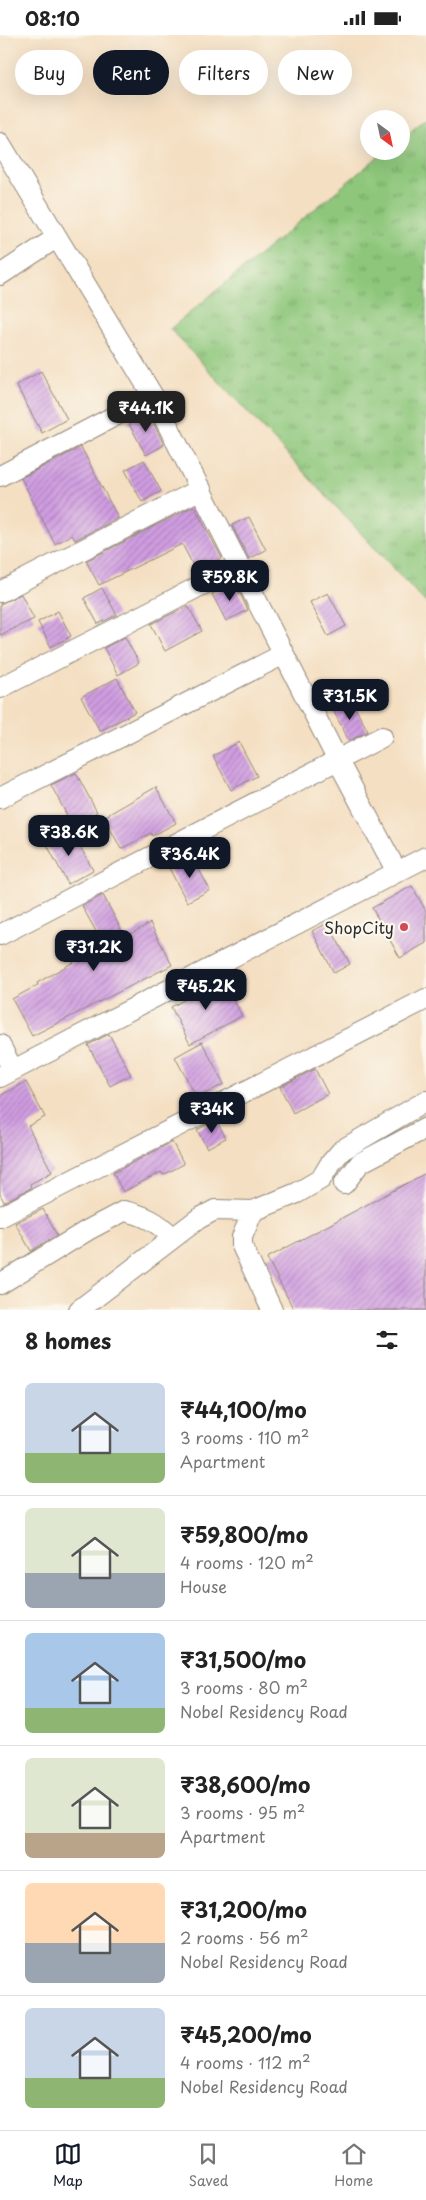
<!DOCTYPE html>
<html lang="en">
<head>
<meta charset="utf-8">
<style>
	body { margin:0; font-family:"Playpen Sans",sans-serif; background:#f2f2f2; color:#222; height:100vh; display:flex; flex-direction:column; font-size:19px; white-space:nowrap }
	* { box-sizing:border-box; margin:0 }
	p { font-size:16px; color:#767676 }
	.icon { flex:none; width:28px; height:28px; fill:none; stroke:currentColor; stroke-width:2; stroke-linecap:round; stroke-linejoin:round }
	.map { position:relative; height:1275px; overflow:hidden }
	.drawer { display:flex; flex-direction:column; background:#fff; flex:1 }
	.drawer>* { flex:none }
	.top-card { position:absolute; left:15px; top:15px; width:396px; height:45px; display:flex; gap:10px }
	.needle { width:32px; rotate:147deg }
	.controls { position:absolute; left:360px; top:75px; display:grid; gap:10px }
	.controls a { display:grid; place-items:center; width:50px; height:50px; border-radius:50%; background:#fff; box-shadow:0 5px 20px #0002; font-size:25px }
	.price { position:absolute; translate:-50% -42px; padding:0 11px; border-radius:10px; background:#111827; color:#fff; font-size:16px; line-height:32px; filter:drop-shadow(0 1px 2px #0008) }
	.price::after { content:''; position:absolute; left:50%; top:30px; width:15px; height:11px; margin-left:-8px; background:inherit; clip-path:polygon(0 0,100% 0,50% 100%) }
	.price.on { background:#222; color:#fff }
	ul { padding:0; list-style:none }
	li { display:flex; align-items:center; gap:15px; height:125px; padding:0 25px }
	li+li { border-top:1px solid #e0e0e0 }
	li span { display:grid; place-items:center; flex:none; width:140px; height:100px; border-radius:8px; color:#555 }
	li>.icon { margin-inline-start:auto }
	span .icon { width:60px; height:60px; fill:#fffc; stroke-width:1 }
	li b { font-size:21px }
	h2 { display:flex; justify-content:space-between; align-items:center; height:60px; padding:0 25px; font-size:21px }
	.chip { padding:0 18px; border-radius:22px; background:#fff; box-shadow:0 5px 20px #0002; font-size:18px; line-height:45px }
	.chip.on { background:#111827; color:#fff }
	.status { display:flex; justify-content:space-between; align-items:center; height:35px; padding:0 25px; background:#fff; direction:ltr }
	.status svg { height:14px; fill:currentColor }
	.menu { display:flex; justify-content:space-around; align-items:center; height:70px; border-top:1px solid #e0e0e0; background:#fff; font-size:14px; color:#767676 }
	.menu a { display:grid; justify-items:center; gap:2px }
	.menu .on { color:#111827 }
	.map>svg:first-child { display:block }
	.grass { fill:url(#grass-tufts); stroke:#5c7953 }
	.building { fill:url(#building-hatch) }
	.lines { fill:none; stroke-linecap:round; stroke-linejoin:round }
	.minor-casing { stroke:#908576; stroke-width:22 }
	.minor { stroke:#fff; stroke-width:20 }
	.poi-dot { fill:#d1495b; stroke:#fbf7ec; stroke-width:2 }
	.labels { text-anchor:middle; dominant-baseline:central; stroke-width:4.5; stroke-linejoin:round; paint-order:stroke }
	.poi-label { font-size:16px; fill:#2b2b2b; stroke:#fbf7ec; text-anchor:end }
</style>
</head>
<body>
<div class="status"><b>08:10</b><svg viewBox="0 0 49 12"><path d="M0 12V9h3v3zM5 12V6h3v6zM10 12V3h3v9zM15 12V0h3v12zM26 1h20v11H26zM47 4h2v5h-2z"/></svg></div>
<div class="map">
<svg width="426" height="1275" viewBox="0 0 426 1275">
	<defs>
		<pattern id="grass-tufts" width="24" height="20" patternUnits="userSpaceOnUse" patternTransform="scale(1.25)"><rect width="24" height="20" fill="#8ec77b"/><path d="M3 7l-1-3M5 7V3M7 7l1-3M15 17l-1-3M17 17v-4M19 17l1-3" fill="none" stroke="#74a265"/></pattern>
		<pattern id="building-hatch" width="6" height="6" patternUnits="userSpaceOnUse" patternTransform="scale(1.25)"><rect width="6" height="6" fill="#d09de1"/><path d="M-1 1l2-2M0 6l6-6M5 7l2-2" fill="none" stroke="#a980b7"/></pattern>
	</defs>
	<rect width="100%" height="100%" fill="#fbf7ec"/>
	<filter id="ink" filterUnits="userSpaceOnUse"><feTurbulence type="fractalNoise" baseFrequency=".02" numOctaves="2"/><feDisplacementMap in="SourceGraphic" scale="10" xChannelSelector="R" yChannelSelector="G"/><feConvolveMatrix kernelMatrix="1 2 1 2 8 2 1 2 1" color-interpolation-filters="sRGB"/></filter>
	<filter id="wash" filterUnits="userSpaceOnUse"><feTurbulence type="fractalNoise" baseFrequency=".0096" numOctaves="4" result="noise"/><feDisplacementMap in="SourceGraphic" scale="20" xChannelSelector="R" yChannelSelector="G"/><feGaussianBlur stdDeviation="1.12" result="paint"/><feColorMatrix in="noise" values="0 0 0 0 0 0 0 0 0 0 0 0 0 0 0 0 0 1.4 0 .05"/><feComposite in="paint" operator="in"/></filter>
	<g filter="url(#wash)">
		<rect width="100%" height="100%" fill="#f4dfc2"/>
		<path class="grass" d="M426,83V568L170,294L385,116H401V103Z"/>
		<g id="blocks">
			<path class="building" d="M41,336L67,384L42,398L16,350Z
				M148,377L164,410L146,420L128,387Z
				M81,412L118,483L75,505L72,500L55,509L21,443Z
				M144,425L161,456L142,467L125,435Z
				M194,471L222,523L196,536L182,509L99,550L86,526Z
				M249,482L266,515L249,524L232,490Z
				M234,547L248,575L226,586L212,559Z
				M102,553L117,580L98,589L84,563Z
				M328,558L346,591L328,601L310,567Z
				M21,559L34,584L0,600V569Z
				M188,571L202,596L165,616L151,589Z
				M58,576L71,601L51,612L38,587Z
				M125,602L139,628L118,640L104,613Z
				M117,643L135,677L100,696L81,662Z
				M351,665L368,696L349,706L333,675Z
				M239,707L257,741L231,755L213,721Z
				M76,738L97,777L72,790L51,750Z
				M156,752L176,788L152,801L151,798L121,814L104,782Z
				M71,795L93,835L68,849L46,808Z
				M192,821L210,855L187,867L169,833Z
				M412,851L426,876V908L400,923L372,873Z
				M103,860L125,902L150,888L172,930L32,1001L12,964L38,950L37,948L61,934L104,911L82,871Z
				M328,888L350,929L334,938L312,896Z
				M223,944L242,981L190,1009L171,972Z
				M109,999L131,1040L110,1051L88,1010Z
				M202,1007L224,1049L197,1063L175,1022Z
				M315,1034L328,1059L293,1078L280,1052Z
				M26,1047L45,1082L28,1091L52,1137L30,1149L31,1153L4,1167L0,1159V1061Z
				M216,1085L226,1103L207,1113L197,1095Z
				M172,1107L184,1129L163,1140L161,1137L123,1157L113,1138Z
				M426,1138V1275H294L267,1223Z
				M43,1174L57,1200L31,1216L15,1188Z"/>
		</g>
	</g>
	<g filter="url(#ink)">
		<use href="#blocks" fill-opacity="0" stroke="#908576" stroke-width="1"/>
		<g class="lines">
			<defs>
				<path id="minor" d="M0,108L153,361L337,724L397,837
					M0,240L56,203
					M0,441L153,361
					M0,557L201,454
					M0,653L239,531
					M0,763L284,619
					M0,900L382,702
					M0,1010L13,1035
					M0,1042L426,822
					M344,1149L360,1128L426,1093
					M253,1176L242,1202V1211L272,1275
					M0,1182L426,964
					M0,1249L88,1195L124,1176C144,1180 158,1187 172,1202
					M79,1275L198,1184L215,1175L253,1176L297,1158L321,1144L330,1129L342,1115L426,1066"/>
			</defs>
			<use href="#minor" class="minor-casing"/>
			<use href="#minor" class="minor"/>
		</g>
	</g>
	<circle class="poi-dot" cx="404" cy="892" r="5"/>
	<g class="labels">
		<g class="poi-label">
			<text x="394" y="892">ShopCity</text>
		</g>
	</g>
</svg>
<div class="controls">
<a><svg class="needle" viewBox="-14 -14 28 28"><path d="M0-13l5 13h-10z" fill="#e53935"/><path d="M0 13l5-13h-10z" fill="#767676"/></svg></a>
</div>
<b class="price on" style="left:146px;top:398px">₹44.1K</b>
<b class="price" style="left:230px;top:567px">₹59.8K</b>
<b class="price" style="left:350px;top:686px">₹31.5K</b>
<b class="price" style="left:69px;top:822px">₹38.6K</b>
<b class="price" style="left:190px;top:844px">₹36.4K</b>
<b class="price" style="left:94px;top:937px">₹31.2K</b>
<b class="price" style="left:206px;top:976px">₹45.2K</b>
<b class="price" style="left:212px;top:1099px">₹34K</b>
<div class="top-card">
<a class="chip">Buy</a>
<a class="chip on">Rent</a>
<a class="chip">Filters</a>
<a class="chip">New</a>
</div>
</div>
<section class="drawer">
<h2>8 homes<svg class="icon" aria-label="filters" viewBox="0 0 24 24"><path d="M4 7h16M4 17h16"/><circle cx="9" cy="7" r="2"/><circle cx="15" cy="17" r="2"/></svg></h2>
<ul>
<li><span style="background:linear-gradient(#c9d6e8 70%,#8fb573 0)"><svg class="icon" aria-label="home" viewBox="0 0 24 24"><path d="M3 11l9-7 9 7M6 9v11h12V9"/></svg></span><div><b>₹44,100/mo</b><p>3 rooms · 110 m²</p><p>Apartment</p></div></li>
<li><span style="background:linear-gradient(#dfe7d0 65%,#9aa5b1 0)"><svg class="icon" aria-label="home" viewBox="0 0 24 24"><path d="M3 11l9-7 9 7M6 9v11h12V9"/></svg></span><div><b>₹59,800/mo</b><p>4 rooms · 120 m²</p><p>House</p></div></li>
<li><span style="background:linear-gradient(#a9c7e8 75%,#8fb573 0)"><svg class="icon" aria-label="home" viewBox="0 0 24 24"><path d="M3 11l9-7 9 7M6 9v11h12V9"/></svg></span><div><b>₹31,500/mo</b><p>3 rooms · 80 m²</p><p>Nobel Residency Road</p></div></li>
<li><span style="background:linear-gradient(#dfe7d0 75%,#b9a48a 0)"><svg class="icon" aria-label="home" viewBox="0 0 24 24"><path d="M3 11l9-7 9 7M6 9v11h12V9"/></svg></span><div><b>₹38,600/mo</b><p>3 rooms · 95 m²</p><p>Apartment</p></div></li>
<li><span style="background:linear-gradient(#ffd9b3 60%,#9aa5b1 0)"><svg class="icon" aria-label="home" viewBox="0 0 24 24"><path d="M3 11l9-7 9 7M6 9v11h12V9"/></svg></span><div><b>₹31,200/mo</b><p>2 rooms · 56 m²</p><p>Nobel Residency Road</p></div></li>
<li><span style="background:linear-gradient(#c9d6e8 70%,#8fb573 0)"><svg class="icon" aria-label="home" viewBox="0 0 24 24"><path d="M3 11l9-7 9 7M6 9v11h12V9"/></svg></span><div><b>₹45,200/mo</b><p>4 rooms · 112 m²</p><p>Nobel Residency Road</p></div></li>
</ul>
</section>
<nav class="menu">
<a class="on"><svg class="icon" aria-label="map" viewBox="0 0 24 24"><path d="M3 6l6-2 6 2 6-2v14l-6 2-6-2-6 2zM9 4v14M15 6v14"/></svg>Map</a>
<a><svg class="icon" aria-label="saved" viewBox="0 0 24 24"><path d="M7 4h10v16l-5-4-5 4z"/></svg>Saved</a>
<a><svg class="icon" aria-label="home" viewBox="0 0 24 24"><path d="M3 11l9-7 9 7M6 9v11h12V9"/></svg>Home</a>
</nav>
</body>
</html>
